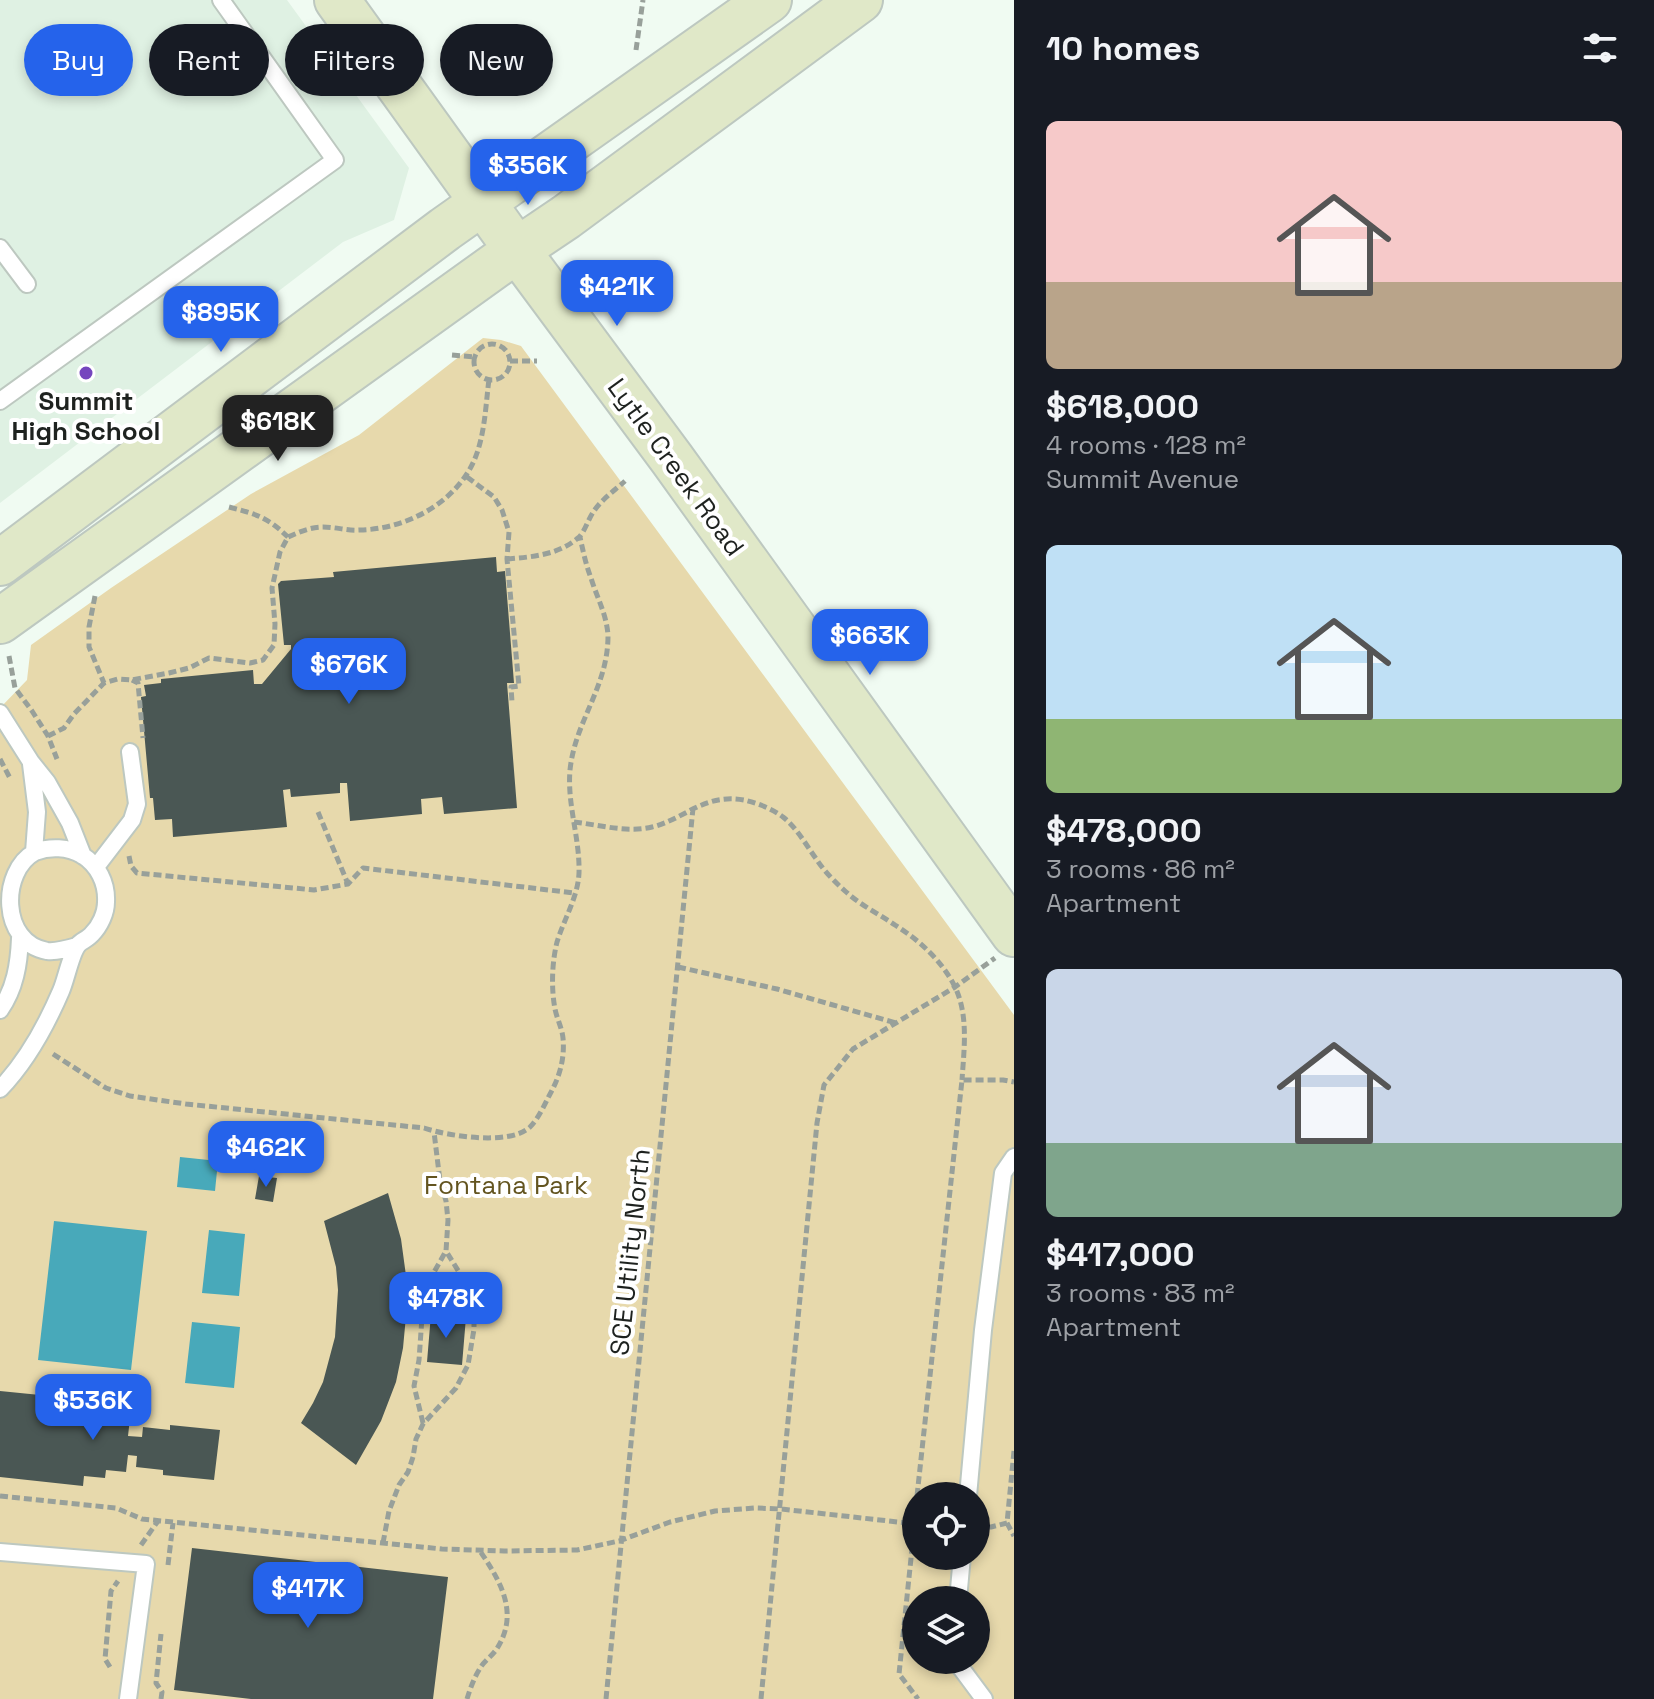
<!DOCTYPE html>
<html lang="en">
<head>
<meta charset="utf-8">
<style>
	body { margin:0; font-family:"Space Grotesk",sans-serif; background:#242831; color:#f1f3f6; height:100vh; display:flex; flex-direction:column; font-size:30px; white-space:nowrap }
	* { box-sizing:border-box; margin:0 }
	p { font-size:26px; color:#9ea1a6 }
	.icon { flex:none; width:44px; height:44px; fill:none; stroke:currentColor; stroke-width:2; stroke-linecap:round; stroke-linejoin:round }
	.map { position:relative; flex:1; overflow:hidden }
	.panel { display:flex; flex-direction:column; background:#171b24; width:640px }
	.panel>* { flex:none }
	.banner { position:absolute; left:24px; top:24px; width:760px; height:72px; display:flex; gap:16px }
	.controls { position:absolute; left:902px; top:1482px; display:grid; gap:16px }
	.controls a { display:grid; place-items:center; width:88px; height:88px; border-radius:50%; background:#171b24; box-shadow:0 4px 12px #0003; font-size:40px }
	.price { position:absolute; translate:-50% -68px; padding:0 18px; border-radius:16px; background:#2563eb; color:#fff; font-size:26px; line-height:52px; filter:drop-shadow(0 2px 4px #0008) }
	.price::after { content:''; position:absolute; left:50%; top:48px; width:24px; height:18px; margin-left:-12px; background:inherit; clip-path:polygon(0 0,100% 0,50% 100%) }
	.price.active { background:#222; color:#fff }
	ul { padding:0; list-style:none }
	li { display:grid; align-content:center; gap:16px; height:424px; padding:0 32px }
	li span { display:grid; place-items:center; height:248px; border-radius:12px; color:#555 }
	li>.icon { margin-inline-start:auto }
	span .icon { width:144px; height:144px; fill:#fffc; stroke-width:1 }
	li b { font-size:34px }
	h2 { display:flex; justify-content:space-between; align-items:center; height:96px; padding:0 32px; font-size:34px }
	.pill { padding:0 28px; border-radius:36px; background:#171b24; box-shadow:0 4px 12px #0003; font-size:28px; line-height:72px }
	.pill.active { background:#2563eb; color:#fff }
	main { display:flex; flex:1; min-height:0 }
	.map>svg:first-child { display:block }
	.built { fill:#dff1e3 }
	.green { fill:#e7d9ac; fill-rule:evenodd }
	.water { fill:#48a9ba }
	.building { fill:#4a5754 }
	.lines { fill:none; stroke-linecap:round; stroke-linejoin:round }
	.lane-casing { stroke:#bdc8c0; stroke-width:20 }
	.secondary-casing { stroke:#bdc8c0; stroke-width:48 }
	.path { stroke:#98a09a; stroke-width:5; stroke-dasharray:8 4; stroke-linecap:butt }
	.lane { stroke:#fff; stroke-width:16 }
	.secondary { stroke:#e0e8c8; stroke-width:44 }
	.poi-dot { fill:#7546be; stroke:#fff; stroke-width:3 }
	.labels { text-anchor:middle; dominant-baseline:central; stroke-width:8; stroke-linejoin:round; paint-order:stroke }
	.poi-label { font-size:26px; font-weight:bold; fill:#1e221f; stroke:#fff }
	.street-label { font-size:26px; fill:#1e221f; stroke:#fff }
	.park-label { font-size:26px; fill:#63541f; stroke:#fff }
</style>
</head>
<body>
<main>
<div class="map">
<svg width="1014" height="1699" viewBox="0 0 1014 1699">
	<rect width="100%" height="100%" fill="#f0fbf2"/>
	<path class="built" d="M0,0H287L409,168L394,220L343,242L0,503Z"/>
	<path class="green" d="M483,338L501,340L521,346L1014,1015V1699H0V708L27,680L31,645L111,588L251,494L359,435ZM916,1496H976V1556H916ZM916,1600H976V1660H916Z"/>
	<path class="water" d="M180,1157L218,1161L215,1191L177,1187Z
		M54,1221L147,1231L131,1370L38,1360Z
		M209,1230L245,1234L239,1296L202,1293Z
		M192,1322L240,1327L234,1388L185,1383Z"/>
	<path class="building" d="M496,557L497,572L505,571L514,683H507L517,808L444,814L442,797L421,799L422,814L350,821L347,783H340V793L291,797L290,789L283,790L287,827L173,837L172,819L155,820L153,798H150L141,697L146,696L144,685L161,683V679L253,670L254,684H262L291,649V645H284L278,584L281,581L334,577L333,572Z
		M259,1176L277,1178L273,1202L255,1199Z
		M388,1193L401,1239L407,1283L406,1316L403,1348L396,1382L381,1421L356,1465L301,1423L313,1403L323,1382L335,1337L338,1290L336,1267L324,1221Z
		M431,1314L466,1317L462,1365L427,1362Z
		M0,1391L120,1403L118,1417L130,1418L128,1436L142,1437L143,1427L170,1430V1425L220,1430L214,1480L163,1475V1470L136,1467L137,1456L128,1455L126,1472L106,1470L105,1478L84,1476L83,1486L0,1477Z
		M192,1548L448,1577L433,1699H251L174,1690Z"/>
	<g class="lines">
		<defs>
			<path id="lane" d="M0,248L27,284
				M0,401L335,160L221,0
				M0,713L31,762L47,782L70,823L83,856
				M31,764L37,812L34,852
				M96,867L132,820L137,804L130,752
				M0,1010C15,989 19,964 20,938
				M0,1089C27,1061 46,1026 61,991C66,980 71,953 78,945C81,941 88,939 92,934C100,926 106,913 106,902C107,883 98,865 82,855C68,847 50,846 35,852C0,871 0,943 47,951C57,952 67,949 77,946
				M968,1496L983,1330L1003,1173L1014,1157
				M0,1552L146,1564L128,1699
				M958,1600L962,1556
				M955,1660L984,1699"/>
			<path id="secondary" d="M337,0L517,250L672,459L1014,934
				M0,563L445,229L769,0
				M0,621L517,250L566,217L860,0"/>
		</defs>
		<use href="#lane" class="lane-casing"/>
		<use href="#secondary" class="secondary-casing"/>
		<path class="path" d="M636,50L643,0
			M474 362a18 18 0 1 1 36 0a18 18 0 1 1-36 0Z
			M452,355L475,357
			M510,361H537
			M467,477L494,497L502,510L509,532L507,559L519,686L511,687L512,702
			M229,507C256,514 267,517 288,537
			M507,559C532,557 558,555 578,538C585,532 588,519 594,511C602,499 614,491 625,481
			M95,596L89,627V647L104,683
			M9,656L15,688L32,711L48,736L57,759
			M132,680L138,683L143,738
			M48,736L64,728L74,714L104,683L118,679L131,680L169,673L189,668L209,658L250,663L263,660L274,645L275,624L272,588L280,552L288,537C299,532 311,527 323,527C336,527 348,531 360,530C409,529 461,500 477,453C485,430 486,403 489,379
			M0,759L11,780
			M318,812L348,884
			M574,822C600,825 627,833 652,827C685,819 704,793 744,800C757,803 773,809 783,817C797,828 806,845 817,860C824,871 835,882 845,891C860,905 879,914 895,925C919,940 941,960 954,985C969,1014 964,1049 962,1080
			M129,856L131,866L137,873L314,890L348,884L363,868L574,893
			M678,967L777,989L896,1023
			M53,1054L106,1088L130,1096L186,1104L424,1128C448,1136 510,1146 530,1127C538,1119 544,1106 549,1096C559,1078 565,1060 563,1038C562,1028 557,1019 555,1009C551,988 552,962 557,942C564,919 578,897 579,873C580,838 567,805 570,770C575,721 608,687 608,636C607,615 597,598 591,578C586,565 583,551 580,537
			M423,1423L414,1386L419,1360L423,1303L429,1281L446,1251
			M1014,1451L1007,1523L1014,1536
			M0,1496L116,1508L142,1519L442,1549L504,1551L577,1550L619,1541L670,1522L715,1511L755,1508L781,1509L916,1524
			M917,1496L962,1080H1003L1014,1082
			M916,1510L899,1674L918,1699
			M976,1527H991L1007,1523
			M383,1543L389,1511L399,1485L408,1472L413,1457L416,1439L423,1424L456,1388L468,1365L474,1329V1310L467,1285L446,1251L448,1220L446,1201L440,1181L434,1132
			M141,1545L158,1521
			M168,1565L173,1523
			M110,1667L105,1659L111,1591L118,1581
			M161,1699L162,1692L156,1683L161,1634
			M467,1699C470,1689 474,1678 479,1670C483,1662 491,1657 496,1650C520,1614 501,1582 480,1551
			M606,1699L693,808
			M761,1699L817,1123L824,1085L853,1049L955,987L995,958"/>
		<use href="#lane" class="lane"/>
		<use href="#secondary" class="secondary"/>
	</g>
	<circle class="poi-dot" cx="86" cy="373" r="8"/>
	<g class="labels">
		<g class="poi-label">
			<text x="86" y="401">Summit<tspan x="86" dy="30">High School</tspan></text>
		</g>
		<g class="street-label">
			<text transform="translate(676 467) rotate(54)">Lytle Creek Road</text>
			<text transform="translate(630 1252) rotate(-84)">SCE Utility North</text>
		</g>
		<g class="park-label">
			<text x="506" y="1185">Fontana Park</text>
		</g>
	</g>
</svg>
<div class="controls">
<a><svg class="icon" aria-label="locate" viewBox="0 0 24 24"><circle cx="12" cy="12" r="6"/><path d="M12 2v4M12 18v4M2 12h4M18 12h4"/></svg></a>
<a><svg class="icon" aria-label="layers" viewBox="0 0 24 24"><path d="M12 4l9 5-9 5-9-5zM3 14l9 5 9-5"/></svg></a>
</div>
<b class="price" style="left:528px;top:207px">$356K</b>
<b class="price" style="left:617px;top:328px">$421K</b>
<b class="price" style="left:221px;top:354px">$895K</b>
<b class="price active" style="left:278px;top:463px">$618K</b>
<b class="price" style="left:870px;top:677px">$663K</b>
<b class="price" style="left:349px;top:706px">$676K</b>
<b class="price" style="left:266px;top:1189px">$462K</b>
<b class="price" style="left:446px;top:1340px">$478K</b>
<b class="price" style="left:93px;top:1442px">$536K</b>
<b class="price" style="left:308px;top:1630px">$417K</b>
<div class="banner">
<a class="pill active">Buy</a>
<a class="pill">Rent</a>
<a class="pill">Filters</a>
<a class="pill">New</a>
</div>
</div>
<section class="panel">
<h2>10 homes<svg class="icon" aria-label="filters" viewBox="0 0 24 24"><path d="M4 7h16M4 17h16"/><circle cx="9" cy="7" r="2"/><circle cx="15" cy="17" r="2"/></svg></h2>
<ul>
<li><span style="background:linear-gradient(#f6c9c9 65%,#b9a48a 0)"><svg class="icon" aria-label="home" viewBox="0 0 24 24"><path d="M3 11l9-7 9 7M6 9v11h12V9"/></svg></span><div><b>$618,000</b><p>4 rooms · 128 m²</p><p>Summit Avenue</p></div></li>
<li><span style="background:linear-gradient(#bfe0f5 70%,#8fb573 0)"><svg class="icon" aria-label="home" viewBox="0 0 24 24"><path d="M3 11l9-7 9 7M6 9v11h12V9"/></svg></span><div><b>$478,000</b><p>3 rooms · 86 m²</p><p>Apartment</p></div></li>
<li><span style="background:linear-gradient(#c9d6e8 70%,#7fa58c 0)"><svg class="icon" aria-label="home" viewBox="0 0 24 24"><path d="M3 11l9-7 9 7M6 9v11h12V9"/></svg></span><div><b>$417,000</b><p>3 rooms · 83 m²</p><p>Apartment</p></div></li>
</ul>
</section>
</main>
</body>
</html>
